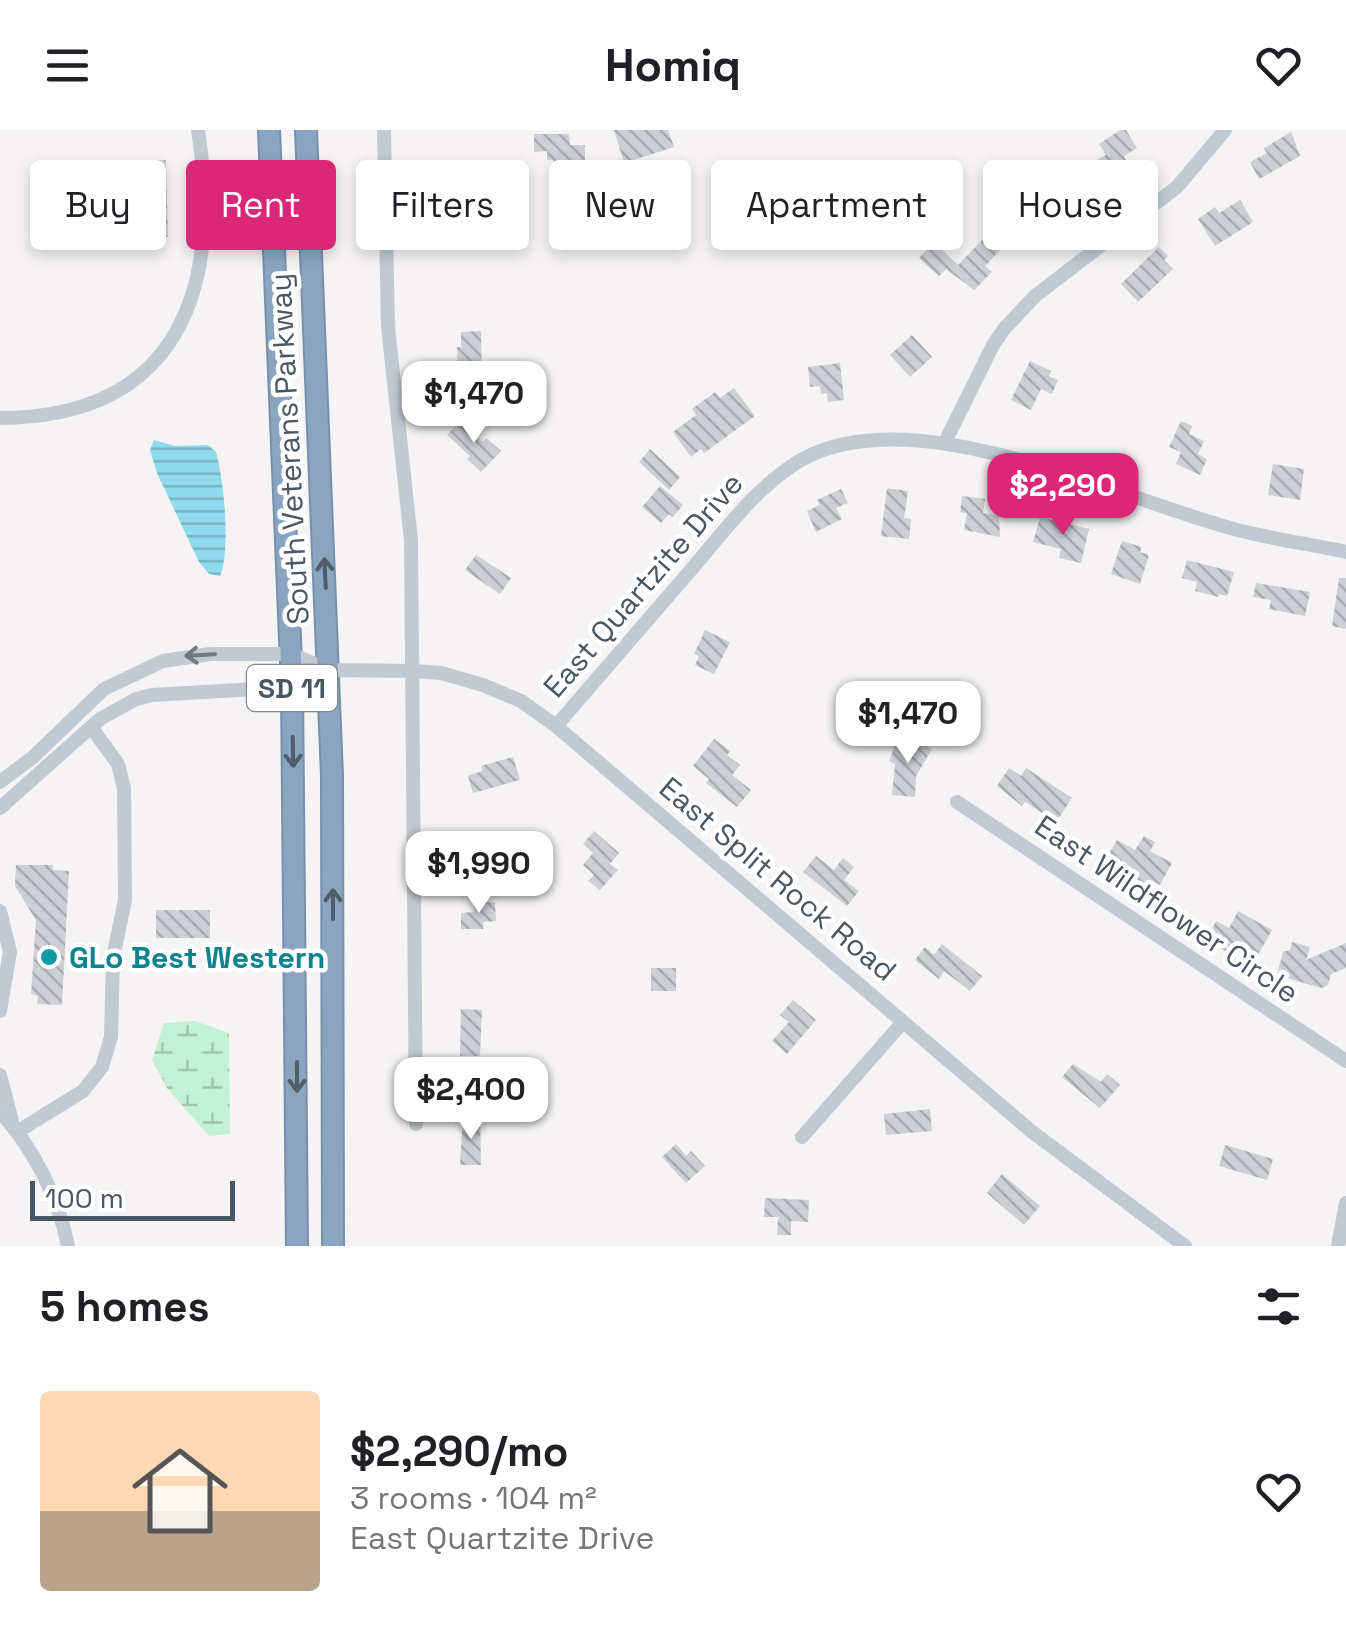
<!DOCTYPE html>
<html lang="en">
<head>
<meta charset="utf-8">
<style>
	body { margin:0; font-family:"Space Grotesk",sans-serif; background:#f6f6f6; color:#202124; height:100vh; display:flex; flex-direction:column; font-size:38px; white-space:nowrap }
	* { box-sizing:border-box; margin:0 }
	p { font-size:32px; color:#757577 }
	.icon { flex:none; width:55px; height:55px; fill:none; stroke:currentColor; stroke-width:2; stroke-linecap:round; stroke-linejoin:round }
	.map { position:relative; height:1116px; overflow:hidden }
	.panel { display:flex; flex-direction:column; background:#fff; flex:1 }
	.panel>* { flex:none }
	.banner { position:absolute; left:30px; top:30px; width:1288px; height:90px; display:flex; gap:20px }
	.scale { position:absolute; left:30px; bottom:25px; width:205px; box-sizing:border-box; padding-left:10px; border:5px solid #4a5661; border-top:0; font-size:28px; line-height:35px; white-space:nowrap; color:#4a5661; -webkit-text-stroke:8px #fff; paint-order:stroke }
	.price { position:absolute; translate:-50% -85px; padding:0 22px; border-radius:20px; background:#fff; color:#222; font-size:32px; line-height:65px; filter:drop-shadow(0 2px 5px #0008) }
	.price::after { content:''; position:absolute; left:50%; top:60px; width:30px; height:22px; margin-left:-15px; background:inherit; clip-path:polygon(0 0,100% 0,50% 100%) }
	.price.current { background:#db2777; color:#fff }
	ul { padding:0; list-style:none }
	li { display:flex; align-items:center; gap:30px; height:250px; padding:0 40px }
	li+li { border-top:2px solid #e0e0e0 }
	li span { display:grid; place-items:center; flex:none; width:280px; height:200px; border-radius:10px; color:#555 }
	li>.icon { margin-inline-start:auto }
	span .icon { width:120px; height:120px; fill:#fffc; stroke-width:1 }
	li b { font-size:42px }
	h2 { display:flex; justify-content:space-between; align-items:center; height:120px; padding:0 40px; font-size:42px }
	.pill { padding:0 35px; border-radius:10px; background:#fff; box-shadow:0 5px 15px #0003; font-size:35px; line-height:90px }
	.pill.current { background:#db2777; color:#fff }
	header { display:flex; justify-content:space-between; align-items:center; height:130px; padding:0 40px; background:#fff; font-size:45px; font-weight:800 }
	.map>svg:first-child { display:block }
	.wetland { fill:url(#wetland-marsh) }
	.water { fill:url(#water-rules) }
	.building { fill:url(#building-back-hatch) }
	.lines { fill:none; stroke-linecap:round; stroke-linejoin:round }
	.highway-casing { stroke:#7690ad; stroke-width:24 }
	.minor { stroke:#c1cad2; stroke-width:14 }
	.highway { stroke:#8ba5c1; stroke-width:20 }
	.oneway { stroke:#505e6b }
	.oneway2 { stroke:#6e7983 }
	.culture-dot { fill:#0f9aa8; stroke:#fff; stroke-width:4 }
	.labels { text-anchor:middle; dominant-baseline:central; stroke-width:9; stroke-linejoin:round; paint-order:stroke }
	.shield { fill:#fff; stroke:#808990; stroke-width:2.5 }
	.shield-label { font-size:28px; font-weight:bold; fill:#4a5661 }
	.street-label { font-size:30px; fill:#4a5661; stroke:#fff }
	.culture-label { font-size:30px; font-weight:bold; fill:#0d838f; stroke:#fff; text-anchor:start }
</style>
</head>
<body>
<header><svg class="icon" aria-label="menu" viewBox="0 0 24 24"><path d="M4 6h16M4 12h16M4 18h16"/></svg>Homiq<svg class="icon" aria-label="heart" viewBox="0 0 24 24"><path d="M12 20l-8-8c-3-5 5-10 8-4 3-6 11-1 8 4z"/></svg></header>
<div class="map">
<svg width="1346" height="1116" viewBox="0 0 1346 1116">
	<defs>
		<pattern id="wetland-marsh" width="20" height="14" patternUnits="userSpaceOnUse" patternTransform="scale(2.5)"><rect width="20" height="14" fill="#c3f1d5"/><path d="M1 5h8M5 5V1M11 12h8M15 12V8" fill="none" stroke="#a0c6b0"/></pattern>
		<pattern id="water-rules" width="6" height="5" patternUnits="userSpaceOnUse" patternTransform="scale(2.5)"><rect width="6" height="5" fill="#90daee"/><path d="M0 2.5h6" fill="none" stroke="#78b4c4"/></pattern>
		<pattern id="building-back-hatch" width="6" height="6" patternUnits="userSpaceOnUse" patternTransform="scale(2.5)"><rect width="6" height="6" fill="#cdcfd5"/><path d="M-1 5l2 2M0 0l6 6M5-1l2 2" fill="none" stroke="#a8abb0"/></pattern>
	</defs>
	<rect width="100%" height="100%" fill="#f5f3f3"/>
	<path class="wetland" d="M195,891L229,903L230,1004L209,1006L167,958L152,930L164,893Z"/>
	<path class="water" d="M154,310L175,316L208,315L216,322C224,350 231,420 220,446L209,444L199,432L157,343L150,320Z"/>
	<path class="building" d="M614,0H668L674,17L624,33Z
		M1120,0H1126L1137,18L1124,26L1126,30L1107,42L1098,29L1106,25L1099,14Z
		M1291,2L1300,26L1259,49L1250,32L1267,23L1264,18Z
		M534,4H569L570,15H585V46L571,47V40H554L553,30H547V21L534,22Z
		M166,30L168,107L91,109L90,71H100L99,32Z
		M1067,32L1083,56L1072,63L1076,68L1043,89L1030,68L1058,49L1053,41Z
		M454,50L486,53L487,95L462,96V73H454Z
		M1240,70L1253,92L1215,116L1198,89L1215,77L1219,83Z
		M986,106L1000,120L985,136L992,142L974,160L946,139L939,146L919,128L934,112L958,135Z
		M1159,117L1168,126L1164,130L1173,139L1138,172L1121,154Z
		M481,201L482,251L458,252L457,217H461V202Z
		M912,205L932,227L910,247L890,225Z
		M1030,231L1051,241L1049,246L1058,250L1052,264L1041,259L1031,280L1011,270Z
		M840,233L844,270L828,272L827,263L821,264L820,256L810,257L808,237Z
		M734,258L755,286L704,323L701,319L691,327L673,302L696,285L692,279L715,262L720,268Z
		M460,291L483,312L486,308L501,321L481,342L467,329L470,326L447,305Z
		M1181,291L1192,296L1189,304L1204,311L1198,324L1207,329L1200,345L1176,334L1181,322L1169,317Z
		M650,319L680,347L669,360L639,332Z
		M1273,334L1304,339L1300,370L1268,365Z
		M660,356L683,375L673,387L669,384L661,393L642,377Z
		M887,358L908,361L904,388L911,389L909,409L881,406Z
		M841,359L848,373L836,378L842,389L816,402L807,381L820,375L817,370Z
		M962,366L985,369L983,383L999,386L1000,407L964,400L967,383L960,382Z
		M1040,387L1089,399L1081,433L1059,428L1061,419L1033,412Z
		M1122,411L1142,417L1140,422L1149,425L1140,454L1111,444Z
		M476,425L511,448L500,464L465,440Z
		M1187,430L1234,442L1227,466L1219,464L1218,467L1195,461L1197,452L1182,448Z
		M1339,448H1346V499L1332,496Z
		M1256,453L1310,462L1305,486L1269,479L1271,470L1253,467Z
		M705,500L730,512L714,544L695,535L699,526L694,524Z
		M910,607L932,619L916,646L915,667L892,665L895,634L889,631L898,608L906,612Z
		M714,609L730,621L727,625L740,635L732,645L751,660L737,677L706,653L709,649L693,636Z
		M513,627L520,650L473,663L468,646L482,641L481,636Z
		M1009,638L1021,646L1026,638L1072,668L1056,692L1025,672L1022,676L997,656Z
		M594,701L619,723L610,734L618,740L600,760L588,751L594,745L583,735L593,723L583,714Z
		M1144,706L1155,712L1150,721L1172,733L1160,755L1150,750L1144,761L1103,734L1117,710L1135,720Z
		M816,726L834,740L843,728L854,737L844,750L859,761L847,776L803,742Z
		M16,735H53V740L69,741L62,875L37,874L38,866L31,864L36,790L15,756Z
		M495,772L496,791L483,792V799H461V783L474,782V773Z
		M156,780H210V808H156Z
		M1238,781L1272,800L1258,825L1235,812L1229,823L1206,810L1216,791L1229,798Z
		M1292,812L1310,817L1306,830L1346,813V838L1331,844L1328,855L1321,858L1277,845L1283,822L1290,820Z
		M942,814L982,846L970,861L944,841L939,849L915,830L925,817L934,825Z
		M651,838H676V861H651Z
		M793,870L816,890L787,924L772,911L789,892L780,885Z
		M461,879L482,880L480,926H460Z
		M1073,934L1101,952L1107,944L1120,955L1100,978L1062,947Z
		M930,979L932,1001L886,1005L884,984Z
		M463,987H480L481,1035H460Z
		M676,1014L686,1026L691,1021L705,1036L686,1053L662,1027Z
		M1225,1015L1273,1029L1267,1050L1219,1036Z
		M1002,1044L1040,1076L1024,1095L987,1063Z
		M765,1068L809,1070L808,1092L791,1091V1105H777L778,1087H764Z"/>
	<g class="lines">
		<defs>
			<path id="highway" d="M269,0L292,557L297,1116
				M306,0L332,646L333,1116"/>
		</defs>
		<use href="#highway" class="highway-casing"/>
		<path class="minor" d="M384,0L388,197L411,410L416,994
			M0,288C181,287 222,156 198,0
			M945,312L993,215L1004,199L1035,166L1177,57L1225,0
			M556,596C601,544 646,492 690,441C721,405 751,364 790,337C900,259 1116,368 1234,399C1271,409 1309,414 1346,422
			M0,652L32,628L104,559L163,531L210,524H291L329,540
			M957,672L1346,931
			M0,678L100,589L136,569L152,565L292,557L329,540L414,541L441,543L483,555L521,571L556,596L1031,1001L1185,1116
			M0,781L10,822L0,881
			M0,945L12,991
			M0,982C34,1018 58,1067 68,1116
			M17,1002L83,961L102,937L111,907L113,828L125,770L124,658L118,634L91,597
			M802,1007L903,892
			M1338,1116L1346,1073"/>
		<use href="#highway" class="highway"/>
	</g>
	<defs><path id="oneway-shaft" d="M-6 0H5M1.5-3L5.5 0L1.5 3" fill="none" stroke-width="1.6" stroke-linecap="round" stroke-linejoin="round" transform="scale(2.5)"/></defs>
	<g class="oneway">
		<use href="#oneway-shaft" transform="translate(325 443) rotate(-93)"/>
		<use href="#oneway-shaft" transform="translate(293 622) rotate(89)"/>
		<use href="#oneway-shaft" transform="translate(333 774) rotate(-90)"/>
		<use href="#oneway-shaft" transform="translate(297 947) rotate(90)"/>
	</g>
	<use class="oneway2" href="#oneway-shaft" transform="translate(200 525) rotate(177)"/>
	<circle class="culture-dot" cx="49" cy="827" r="10"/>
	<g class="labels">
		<rect class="shield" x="247" y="535" width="90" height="46" rx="8"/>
		<g class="shield-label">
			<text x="292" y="558">SD 11</text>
		</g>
		<g class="street-label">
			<text transform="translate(289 319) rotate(-93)">South Veterans Parkway</text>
			<text transform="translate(643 455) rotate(-49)">East Quartzite Drive</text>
			<text transform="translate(778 749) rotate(40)">East Split Rock Road</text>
			<text transform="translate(1167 779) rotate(34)">East Wildflower Circle</text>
		</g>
		<g class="culture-label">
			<text x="69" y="827">GLo Best Western</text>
		</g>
	</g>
</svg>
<div class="scale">100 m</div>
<b class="price" style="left:474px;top:316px">$1,470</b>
<b class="price current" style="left:1063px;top:408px">$2,290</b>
<b class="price" style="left:908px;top:636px">$1,470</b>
<b class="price" style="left:479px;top:786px">$1,990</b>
<b class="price" style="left:471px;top:1012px">$2,400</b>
<div class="banner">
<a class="pill">Buy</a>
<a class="pill current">Rent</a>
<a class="pill">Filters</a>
<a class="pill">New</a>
<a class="pill">Apartment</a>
<a class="pill">House</a>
</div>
</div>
<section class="panel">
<h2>5 homes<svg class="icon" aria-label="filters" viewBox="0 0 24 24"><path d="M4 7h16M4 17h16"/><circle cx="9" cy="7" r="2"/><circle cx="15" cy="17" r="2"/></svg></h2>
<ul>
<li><span style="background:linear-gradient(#ffd9b3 60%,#b9a48a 0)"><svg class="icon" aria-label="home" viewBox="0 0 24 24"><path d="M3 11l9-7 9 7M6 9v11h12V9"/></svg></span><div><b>$2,290/mo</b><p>3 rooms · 104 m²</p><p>East Quartzite Drive</p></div><svg class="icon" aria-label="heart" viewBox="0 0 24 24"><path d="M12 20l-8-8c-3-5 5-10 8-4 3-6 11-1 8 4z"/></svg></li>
</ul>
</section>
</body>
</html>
